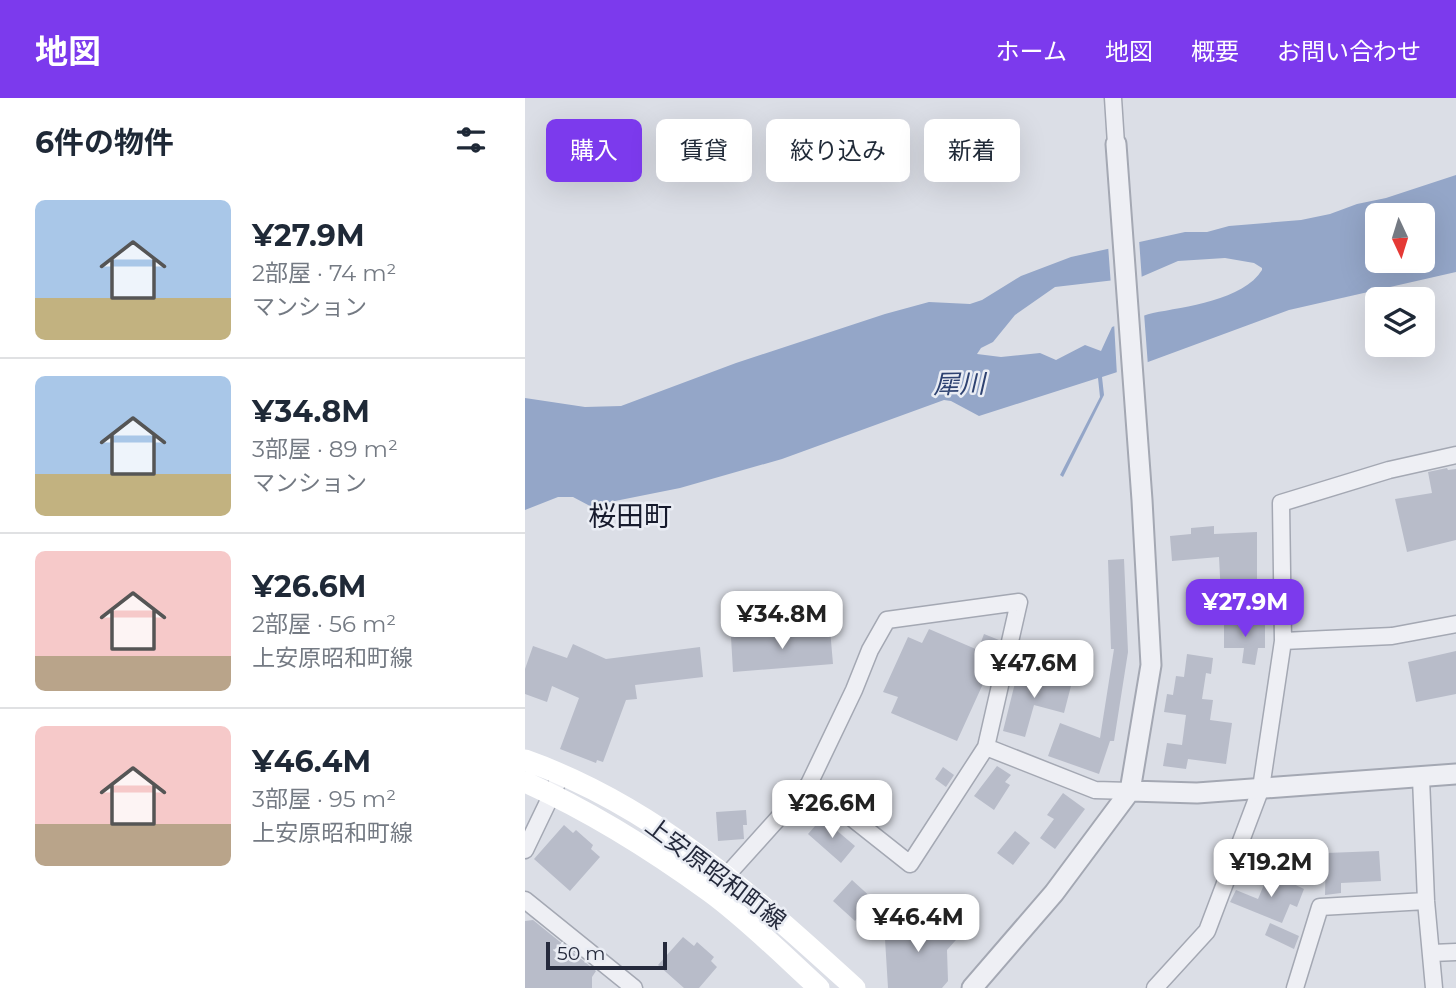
<!DOCTYPE html>
<html lang="ja">
<head>
<meta charset="utf-8">
<style>
	body { margin:0; font-family:Montserrat,"Noto Sans JP",sans-serif; background:#f6f6f7; color:#1f2937; height:100vh; display:flex; flex-direction:column; font-size:26px; white-space:nowrap }
	* { box-sizing:border-box; margin:0 }
	p { font-size:23px; color:#747a83 }
	.icon { flex:none; width:38px; height:38px; fill:none; stroke:currentColor; stroke-width:2; stroke-linecap:round; stroke-linejoin:round }
	.map { position:relative; flex:1; overflow:hidden }
	.panel { display:flex; flex-direction:column; background:#fff; width:525px }
	.panel>* { flex:none }
	.hud { position:absolute; left:21px; top:21px; width:665px; height:63px; display:flex; gap:14px }
	.needle { width:46px; rotate:176deg }
	.controls { position:absolute; left:840px; top:105px; display:grid; gap:14px }
	.controls a { display:grid; place-items:center; width:70px; height:70px; border-radius:10px; background:#fff; box-shadow:0 7px 28px #0002; font-size:35px }
	.scale { position:absolute; left:21px; bottom:18px; width:121px; box-sizing:border-box; padding-left:7px; border:4px solid #252a3c; border-top:0; font-size:19px; line-height:24px; white-space:nowrap; color:#252a3c; -webkit-text-stroke:5px #eaedf4; paint-order:stroke }
	.price { position:absolute; translate:-50% -60px; padding:0 16px; border-radius:14px; background:#fff; color:#222; font-size:23px; line-height:46px; filter:drop-shadow(0 2px 4px #0008) }
	.price::after { content:''; position:absolute; left:50%; top:42px; width:21px; height:16px; margin-left:-10px; background:inherit; clip-path:polygon(0 0,100% 0,50% 100%) }
	.price.on { background:#7c3aed; color:#fff }
	ul { padding:0; list-style:none }
	li { display:flex; align-items:center; gap:21px; height:175px; padding:0 35px }
	li+li { border-top:2px solid #e0e1e3 }
	li span { display:grid; place-items:center; flex:none; width:196px; height:140px; border-radius:10px; color:#555 }
	li>.icon { margin-inline-start:auto }
	span .icon { width:84px; height:84px; fill:#fffc; stroke-width:1 }
	li b { font-size:30px }
	h2 { display:flex; justify-content:space-between; align-items:center; height:84px; padding:0 35px; font-size:30px }
	.pill { padding:0 24px; border-radius:10px; background:#fff; box-shadow:0 7px 28px #0002; font-size:24px; line-height:63px }
	.pill.on { background:#7c3aed; color:#fff }
	header { display:flex; align-items:center; gap:42px; box-sizing:border-box; height:98px; padding:0 35px; background:#7c3aed; color:#fff }
	header strong { font-size:33px }
	nav { display:flex; gap:38px; margin-inline-start:auto; font-size:24px }
	main { display:flex; flex:1; min-height:0 }
	.map>svg:first-child { display:block }
	.water { fill:#94a6c8; fill-rule:evenodd }
	.pier { fill:#dbdee6 }
	.building { fill:#b8bcc9 }
	.lines { fill:none; stroke-linecap:round; stroke-linejoin:round }
	.minor-casing { stroke:#a4a8b3; stroke-width:19 }
	.tertiary-casing { stroke:#a4a8b3; stroke-width:23 }
	.minor { stroke:#eeeff4; stroke-width:16 }
	.tertiary { stroke:#eeeff4; stroke-width:19 }
	.secondary { stroke:#fff; stroke-width:21 }
	.labels { text-anchor:middle; dominant-baseline:central; stroke-width:5; stroke-linejoin:round; paint-order:stroke }
	.street-label { font-size:24px; fill:#252a3c; stroke:#eaedf4 }
	.water-label { font-size:26px; font-style:italic; fill:#2e4271; stroke:#eaedf4 }
	.quarter-label { font-size:28px; fill:#171b2d; stroke:#eaedf4 }
</style>
</head>
<body>
<header>
<strong>地図</strong>
<nav><a>ホーム</a><a>地図</a><a>概要</a><a>お問い合わせ</a></nav>
</header>
<main>
<section class="panel">
<h2>6件の物件<svg class="icon" aria-label="filters" viewBox="0 0 24 24"><path d="M4 7h16M4 17h16"/><circle cx="9" cy="7" r="2"/><circle cx="15" cy="17" r="2"/></svg></h2>
<ul>
<li><span style="background:linear-gradient(#a9c7e8 70%,#c2b280 0)"><svg class="icon" aria-label="home" viewBox="0 0 24 24"><path d="M3 11l9-7 9 7M6 9v11h12V9"/></svg></span><div><b>¥27.9M</b><p>2部屋 · 74 m²</p><p>マンション</p></div></li>
<li><span style="background:linear-gradient(#a9c7e8 70%,#c2b280 0)"><svg class="icon" aria-label="home" viewBox="0 0 24 24"><path d="M3 11l9-7 9 7M6 9v11h12V9"/></svg></span><div><b>¥34.8M</b><p>3部屋 · 89 m²</p><p>マンション</p></div></li>
<li><span style="background:linear-gradient(#f6c9c9 75%,#b9a48a 0)"><svg class="icon" aria-label="home" viewBox="0 0 24 24"><path d="M3 11l9-7 9 7M6 9v11h12V9"/></svg></span><div><b>¥26.6M</b><p>2部屋 · 56 m²</p><p>上安原昭和町線</p></div></li>
<li><span style="background:linear-gradient(#f6c9c9 70%,#b9a48a 0)"><svg class="icon" aria-label="home" viewBox="0 0 24 24"><path d="M3 11l9-7 9 7M6 9v11h12V9"/></svg></span><div><b>¥46.4M</b><p>3部屋 · 95 m²</p><p>上安原昭和町線</p></div></li>
</ul>
</section>
<div class="map">
<svg width="931" height="890" viewBox="0 0 931 890">
	<rect width="100%" height="100%" fill="#dbdee6"/>
	<path class="water" d="M931,77V174L764,212L623,264L577,279L579,297L538,379L535,377L575,299L573,280L454,318L426,303L419,302L257,361L155,390L65,408L48,399H33L0,412V300L60,309L96,308L211,265L360,216L404,204L445,206L457,202L496,178L546,159L660,134H682L704,128L776,122L805,116L832,106L861,100ZM852,117H898V163H852ZM700,160L729,165L737,170V172C719,202 659,209 628,215C615,218 600,225 587,229L576,253L560,247L531,262L515,255L476,259L452,256L456,250L468,244L490,217L530,189L616,179L653,163Z"/>
	<path class="pier" d="M614,141L617,183L586,188L583,147Z
		M619,215L623,268L592,278L589,224Z"/>
	<path class="building" d="M922,370L923,372L931,371V442L882,454L870,401L907,395L903,374Z
		M689,428V436L732,434V497L696,498L694,459L647,463L645,438L666,436V430Z
		M599,461L603,554L589,643H585L574,676L523,658L535,625L575,640L589,551H586L583,462Z
		M699,525H740V550H733L730,567L717,565L719,550H699Z
		M305,531L308,566L208,574L206,539Z
		M404,531L453,552L459,536L474,542L464,566L462,577L432,643L366,615L373,599L358,594L383,539L397,545Z
		M48,546L81,561L175,549L178,579L110,587L112,601L101,602L78,664L72,662L71,665L35,651L54,600L27,588L22,604L0,596V571L8,548L42,560Z
		M931,553V596L891,604L883,564Z
		M662,556L688,560L686,576L681,575L677,601L688,602L685,622L707,625L701,666L663,661L661,671L638,668L642,645L657,647L661,617L639,614L642,596L648,597L651,578L659,579Z
		M493,573L547,584L539,615L509,607L500,639L478,633Z
		M472,668L486,677L480,684L485,687L469,712L449,698Z
		M418,669L429,677L421,689L410,681Z
		M538,695L560,711L530,751L515,740L529,721L522,717Z
		M221,712L222,727H218L219,741L193,743L191,714Z
		M297,720L330,748L316,765L283,736Z
		M39,727L48,735L51,732L68,747L66,751L75,759L45,793L9,761Z
		M490,733L505,745L488,767L472,755Z
		M854,753L856,783L816,785V795L800,797L801,755Z
		M748,776L779,791L772,809L765,806L757,825L705,804L711,792L733,801L743,777L747,779Z
		M327,782L349,802L330,823L308,803Z
		M370,810L407,839L424,820L439,833L422,852L423,883L417,890H363L360,841L380,839L358,822Z
		M8,822L71,873L67,879V890H0V823Z
		M745,825L774,838L769,851L740,837Z
		M158,839L169,848L172,844L189,859L186,863L192,869L174,890H159L133,867Z"/>
	<g class="lines">
		<defs>
			<path id="minor" d="M588,0L591,46
				M758,543L867,538L931,526
				M461,649L385,766L284,686L329,592L345,552L362,522L494,504L461,649L570,692L605,693
				M896,680L901,803L909,890
				M0,752L36,677
				M194,786L284,686
				M0,802L109,890
				M907,855L931,854
				M630,890L682,833L736,690L758,543L756,405L864,372L931,357
				M770,890L795,809L901,803"/>
			<path id="tertiary" d="M605,693L672,695L931,676
				M447,890L529,795L605,693L626,567L617,402L591,46"/>
		</defs>
		<use href="#minor" class="minor-casing"/>
		<use href="#tertiary" class="tertiary-casing"/>
		<use href="#minor" class="minor"/>
		<use href="#tertiary" class="tertiary"/>
		<path class="secondary" d="M0,662C130,708 230,799 330,890
			M0,684C65,713 127,752 185,794C222,821 260,859 294,890"/>
	</g>
	<g class="labels">
		<g class="street-label">
			<text transform="translate(191 775) rotate(37)">上安原昭和町線</text>
		</g>
		<g class="water-label">
			<text transform="translate(434 286) rotate(-1)">犀川</text>
		</g>
		<g class="quarter-label">
			<text x="105" y="418">桜田町</text>
		</g>
	</g>
</svg>
<div class="controls">
<a><svg class="needle" viewBox="-14 -14 28 28"><path d="M0-13l5 13h-10z" fill="#e53935"/><path d="M0 13l5-13h-10z" fill="#747a83"/></svg></a>
<a><svg class="icon" aria-label="layers" viewBox="0 0 24 24"><path d="M12 4l9 5-9 5-9-5zM3 14l9 5 9-5"/></svg></a>
</div>
<div class="scale">50 m</div>
<b class="price on" style="left:720px;top:541px">¥27.9M</b>
<b class="price" style="left:257px;top:553px">¥34.8M</b>
<b class="price" style="left:509px;top:602px">¥47.6M</b>
<b class="price" style="left:307px;top:742px">¥26.6M</b>
<b class="price" style="left:746px;top:801px">¥19.2M</b>
<b class="price" style="left:393px;top:856px">¥46.4M</b>
<div class="hud">
<a class="pill on">購入</a>
<a class="pill">賃貸</a>
<a class="pill">絞り込み</a>
<a class="pill">新着</a>
</div>
</div>
</main>
</body>
</html>
